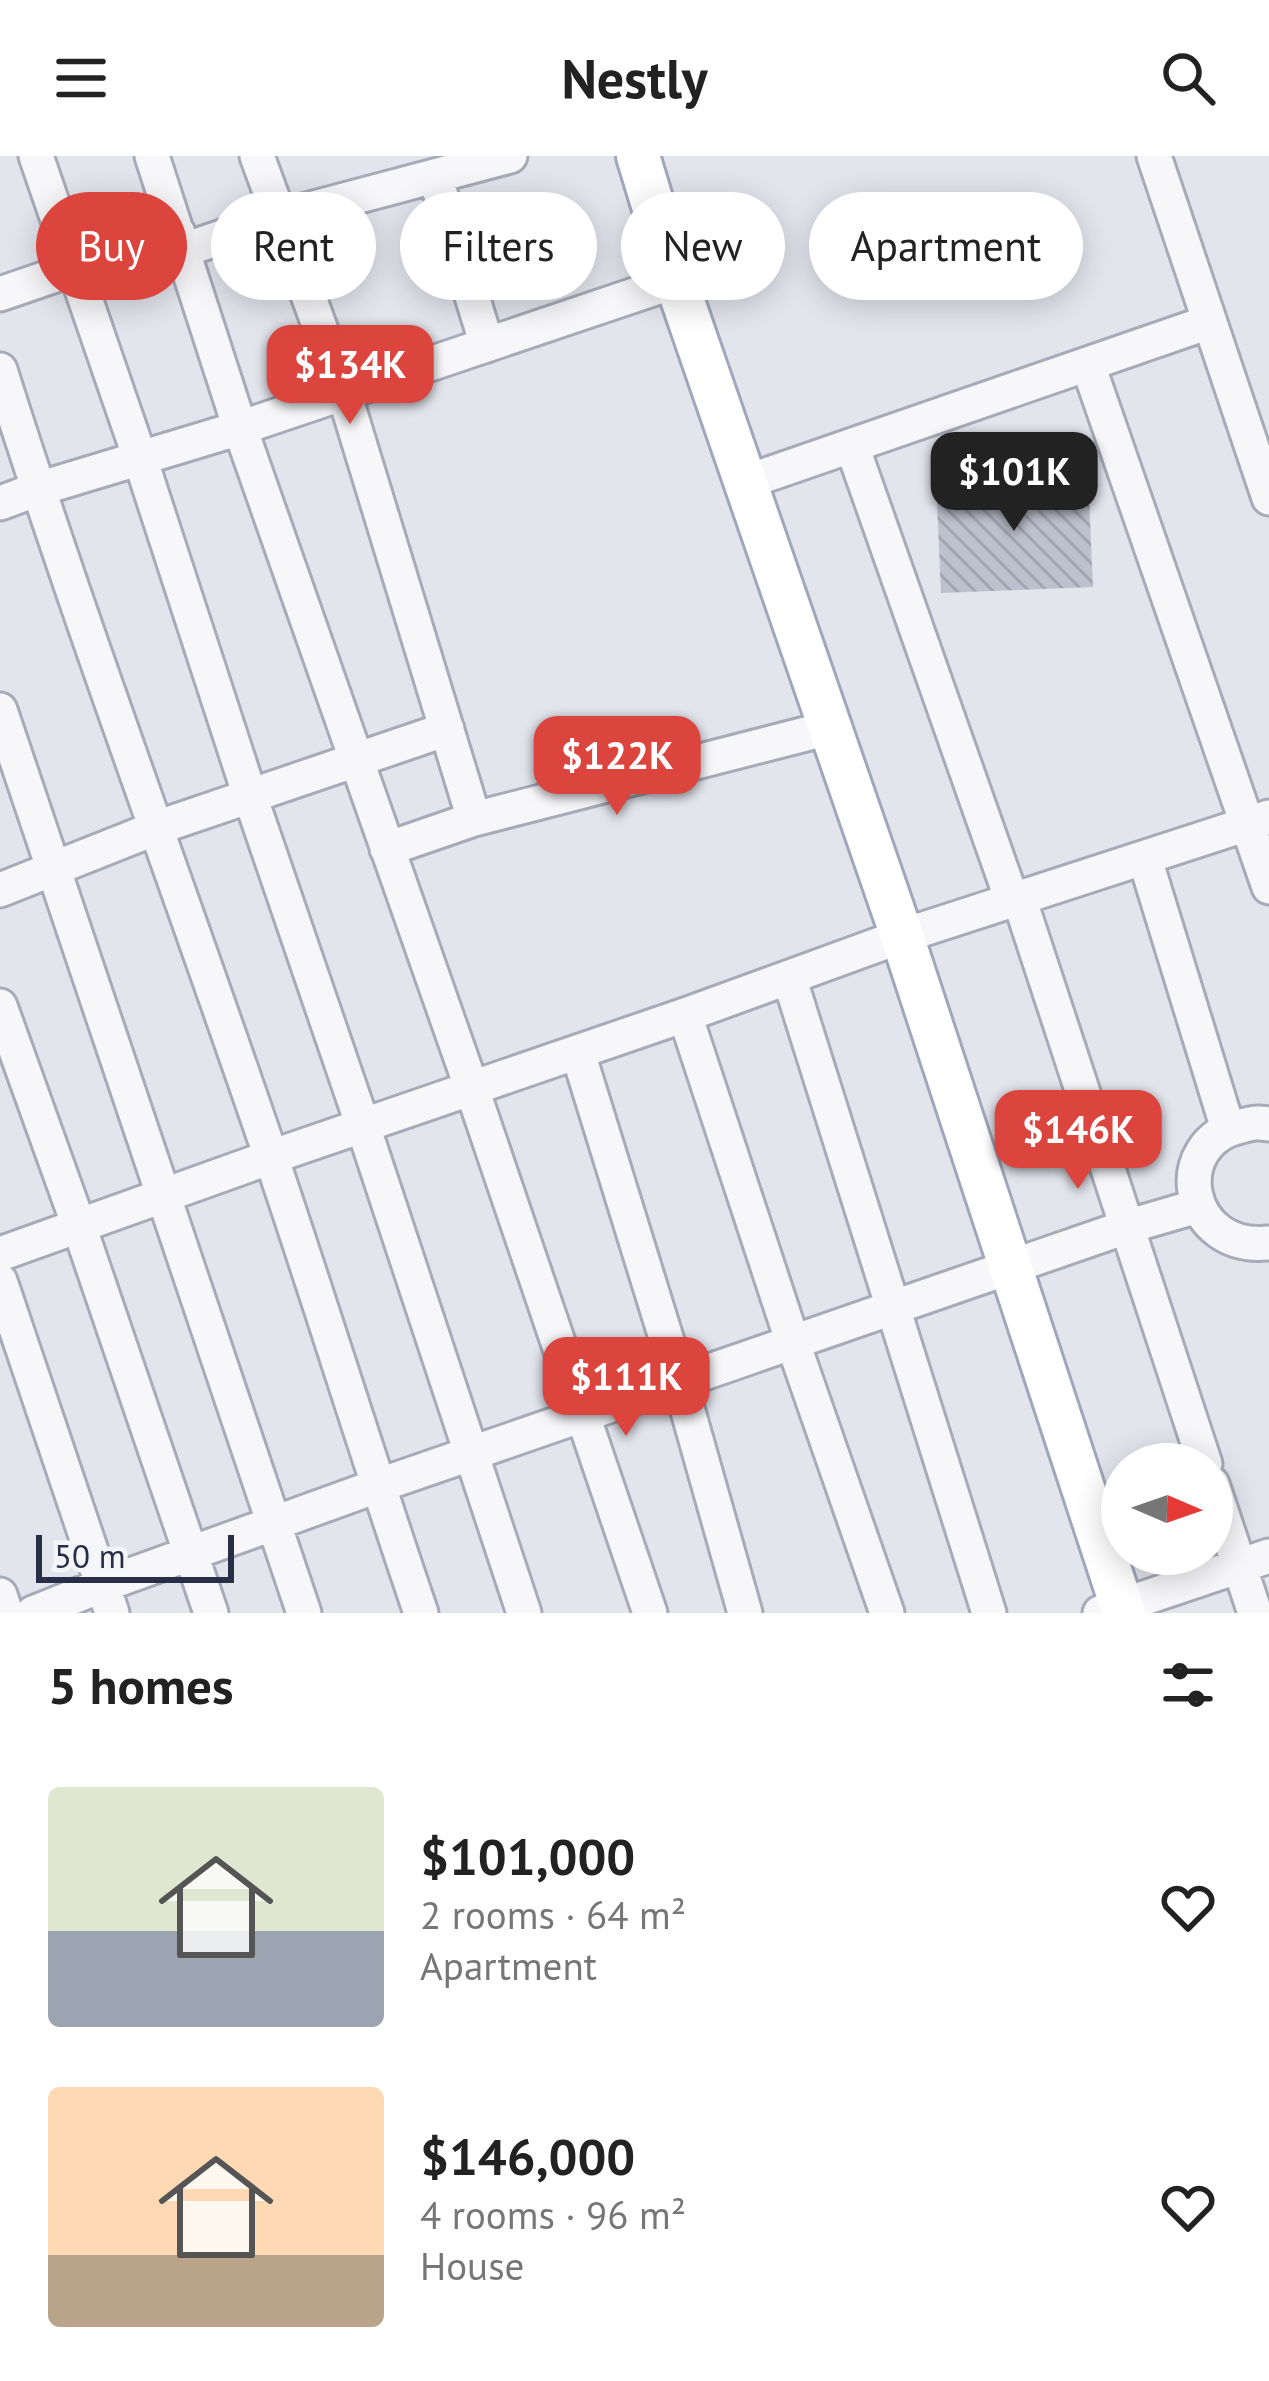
<!DOCTYPE html>
<html lang="en">
<head>
<meta charset="utf-8">
<style>
	body { margin:0; font-family:"PT Sans",sans-serif; background:#f6f6f6; color:#222; height:100vh; display:flex; flex-direction:column; font-size:45px; white-space:nowrap }
	* { box-sizing:border-box; margin:0 }
	p { font-size:39px; color:#767676 }
	.icon { flex:none; width:66px; height:66px; fill:none; stroke:currentColor; stroke-width:2; stroke-linecap:round; stroke-linejoin:round }
	.map { position:relative; height:1457px; overflow:hidden }
	.drawer { display:flex; flex-direction:column; background:#fff; flex:1 }
	.drawer>* { flex:none }
	.top-card { position:absolute; left:36px; top:36px; width:1197px; height:108px; display:flex; gap:24px }
	.needle { width:78px; rotate:92deg }
	.fabs { position:absolute; left:1101px; top:1287px; display:grid; gap:24px }
	.fabs a { display:grid; place-items:center; width:132px; height:132px; border-radius:50%; background:#fff; box-shadow:0 6px 30px #0003; font-size:60px }
	.scale { position:absolute; left:36px; bottom:30px; width:198px; box-sizing:border-box; padding-left:12px; border:6px solid #292e47; border-top:0; font-size:33px; line-height:42px; white-space:nowrap; color:#292e47; -webkit-text-stroke:9px #f4f5f9; paint-order:stroke }
	.price { position:absolute; translate:-50% -102px; padding:0 27px; border-radius:24px; background:#dc443e; color:#fff; font-size:39px; line-height:78px; filter:drop-shadow(0 3px 6px #0008) }
	.price::after { content:''; position:absolute; left:50%; top:72px; width:36px; height:27px; margin-left:-18px; background:inherit; clip-path:polygon(0 0,100% 0,50% 100%) }
	.price.on { background:#222; color:#fff }
	ul { padding:0; list-style:none }
	li { display:flex; align-items:center; gap:36px; height:300px; padding:0 48px }
	li span { display:grid; place-items:center; flex:none; width:336px; height:240px; border-radius:12px; color:#555 }
	li>.icon { margin-inline-start:auto }
	span .icon { width:144px; height:144px; fill:#fffc; stroke-width:1 }
	li b { font-size:51px }
	h2 { display:flex; justify-content:space-between; align-items:center; height:144px; padding:0 48px; font-size:51px }
	.pill { padding:0 42px; border-radius:54px; background:#fff; box-shadow:0 6px 30px #0003; font-size:42px; line-height:108px }
	.pill.on { background:#dc443e; color:#fff }
	header { display:flex; justify-content:space-between; align-items:center; height:156px; padding:0 48px; background:#fff; font-size:54px; font-weight:600 }
	.map>svg:first-child { display:block }
	.building { fill:url(#building-back-hatch) }
	.lines { fill:none; stroke-linecap:round; stroke-linejoin:round }
	.minor-casing { stroke:#a7aab8; stroke-width:39 }
	.major-casing { stroke:#a1a6ba; stroke-width:48 }
	.minor { stroke:#f7f7fa; stroke-width:33 }
	.major { stroke:#fff; stroke-width:42 }
</style>
</head>
<body>
<header><svg class="icon" aria-label="menu" viewBox="0 0 24 24"><path d="M4 6h16M4 12h16M4 18h16"/></svg>Nestly<svg class="icon" aria-label="search" viewBox="0 0 24 24"><circle cx="10" cy="10" r="6"/><path d="M15 15l6 6"/></svg></header>
<div class="map">
<svg width="1269" height="1457" viewBox="0 0 1269 1457">
	<defs>
		<pattern id="building-back-hatch" width="6" height="6" patternUnits="userSpaceOnUse" patternTransform="scale(3)"><rect width="6" height="6" fill="#bdc0cd"/><path d="M-1 5l2 2M0 0l6 6M5-1l2 2" fill="none" stroke="#a2a5b1"/></pattern>
	</defs>
	<rect width="100%" height="100%" fill="#e3e5ed"/>
	<path class="building" d="M1088,319L1093,431L941,437L936,325Z"/>
	<g class="lines">
		<defs>
			<path id="minor" d="M36,0L140,302L250,640L363,970L524,1457
				M152,0L240,272L472,933L650,1457
				M257,0L344,237L474,663
				M1154,0L1269,342
				M435,20L487,189
				M184,94L280,61L510,0
				M0,138L178,77
				M1088,209L1269,731
				M0,214C83,477 181,736 270,998C322,1151 369,1305 421,1457
				M852,290L1012,744
				M746,326L1209,166
				M0,347L38,333L240,272L676,125
				M0,554L304,1457
				M387,693L474,663L829,572
				M1145,703L1228,973
				M0,734L156,672L447,573
				M1019,742L1205,1308
				M789,821L989,1457
				M0,850L79,1070L211,1457
				M685,859L793,1187L887,1457
				M578,897L680,1227L745,1457
				M1269,968C1258,966 1252,967 1241,970C1167,986 1184,1096 1269,1087
				M0,1098L271,1001L685,859L902,780L1269,661
				M0,1125L112,1457
				M1212,1328L1255,1457
				M0,1439L6,1457
				M33,1457L103,1429L377,1330L1126,1071L1198,1050
				M1100,1457L1269,1400"/>
			<path id="major" d="M638,0L676,125L902,780L1124,1457"/>
		</defs>
		<use href="#minor" class="minor-casing"/>
		<use href="#major" class="major-casing"/>
		<use href="#minor" class="minor"/>
		<use href="#major" class="major"/>
	</g>
</svg>
<div class="fabs">
<a><svg class="needle" viewBox="-14 -14 28 28"><path d="M0-13l5 13h-10z" fill="#e53935"/><path d="M0 13l5-13h-10z" fill="#767676"/></svg></a>
</div>
<div class="scale">50 m</div>
<b class="price" style="left:350px;top:271px">$134K</b>
<b class="price on" style="left:1014px;top:378px">$101K</b>
<b class="price" style="left:617px;top:662px">$122K</b>
<b class="price" style="left:1078px;top:1036px">$146K</b>
<b class="price" style="left:626px;top:1283px">$111K</b>
<div class="top-card">
<a class="pill on">Buy</a>
<a class="pill">Rent</a>
<a class="pill">Filters</a>
<a class="pill">New</a>
<a class="pill">Apartment</a>
</div>
</div>
<section class="drawer">
<h2>5 homes<svg class="icon" aria-label="filters" viewBox="0 0 24 24"><path d="M4 7h16M4 17h16"/><circle cx="9" cy="7" r="2"/><circle cx="15" cy="17" r="2"/></svg></h2>
<ul>
<li><span style="background:linear-gradient(#dfe7d0 60%,#9aa5b1 0)"><svg class="icon" aria-label="home" viewBox="0 0 24 24"><path d="M3 11l9-7 9 7M6 9v11h12V9"/></svg></span><div><b>$101,000</b><p>2 rooms · 64 m²</p><p>Apartment</p></div><svg class="icon" aria-label="heart" viewBox="0 0 24 24"><path d="M12 20l-8-8c-3-5 5-10 8-4 3-6 11-1 8 4z"/></svg></li>
<li><span style="background:linear-gradient(#ffd9b3 70%,#b9a48a 0)"><svg class="icon" aria-label="home" viewBox="0 0 24 24"><path d="M3 11l9-7 9 7M6 9v11h12V9"/></svg></span><div><b>$146,000</b><p>4 rooms · 96 m²</p><p>House</p></div><svg class="icon" aria-label="heart" viewBox="0 0 24 24"><path d="M12 20l-8-8c-3-5 5-10 8-4 3-6 11-1 8 4z"/></svg></li>
</ul>
</section>
</body>
</html>
